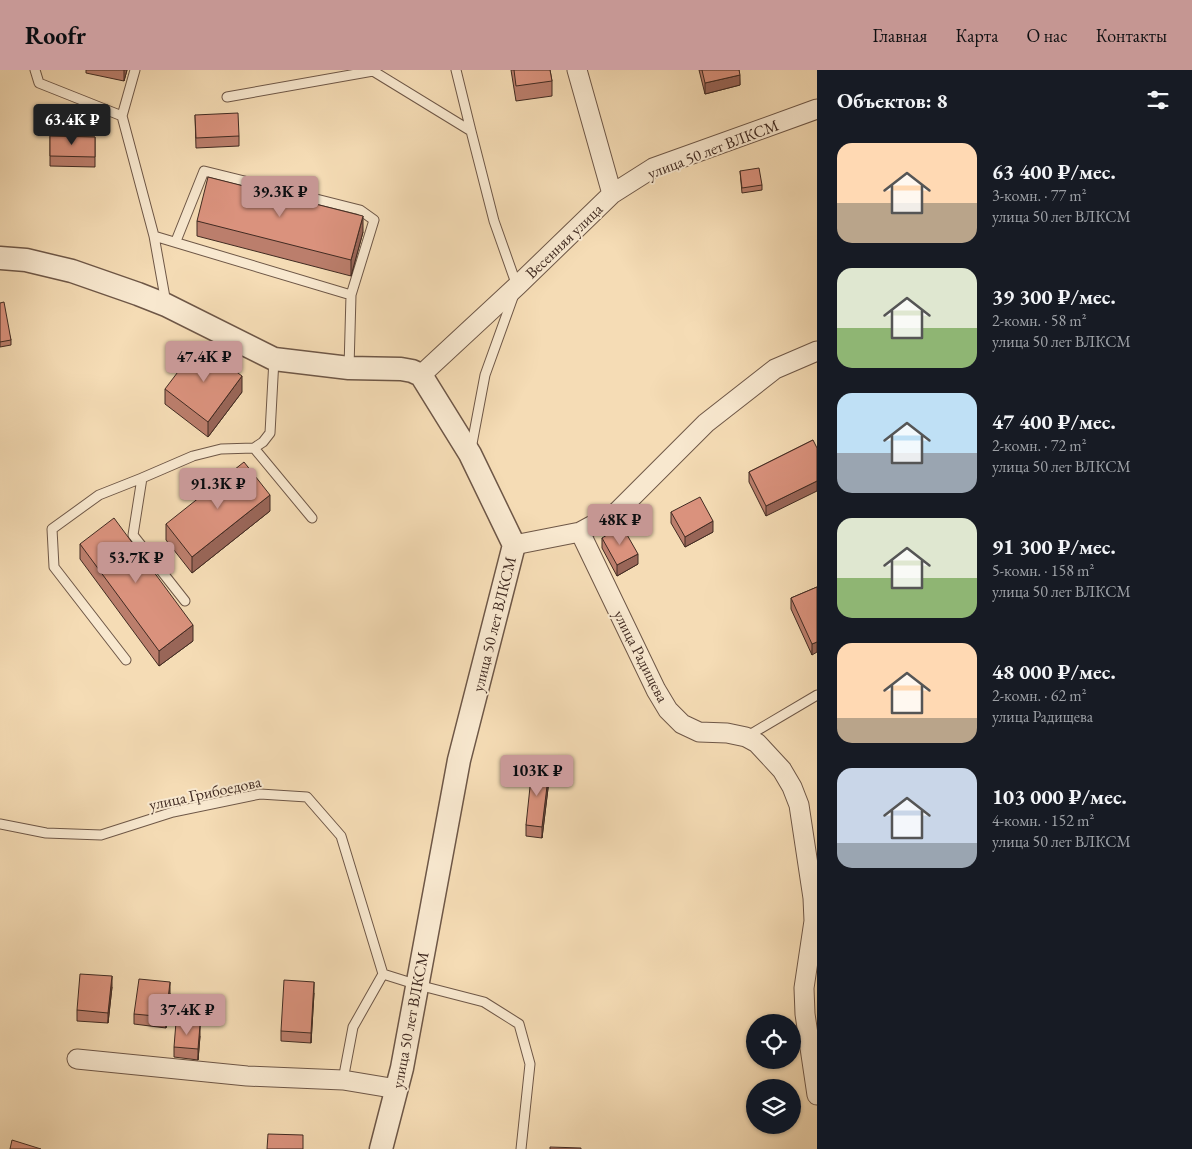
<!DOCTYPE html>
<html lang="ru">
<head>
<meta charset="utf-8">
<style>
	body { margin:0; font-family:"EB Garamond",serif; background:#20242c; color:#f1f3f6; height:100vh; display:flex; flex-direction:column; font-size:19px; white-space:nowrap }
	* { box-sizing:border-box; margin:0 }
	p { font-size:16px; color:#9ea1a6 }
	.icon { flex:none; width:28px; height:28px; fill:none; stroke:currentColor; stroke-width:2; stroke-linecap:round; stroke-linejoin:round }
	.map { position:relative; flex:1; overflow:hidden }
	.panel { display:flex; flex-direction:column; background:#171b24; width:375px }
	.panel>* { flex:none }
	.fabs { position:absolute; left:746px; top:944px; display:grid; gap:10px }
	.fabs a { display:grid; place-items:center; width:55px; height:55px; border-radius:50%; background:#171b24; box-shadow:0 1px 4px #0004; font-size:25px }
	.price { position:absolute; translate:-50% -42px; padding:0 11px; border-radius:5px; background:#c59692; color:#111; font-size:16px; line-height:32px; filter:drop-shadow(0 1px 2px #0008) }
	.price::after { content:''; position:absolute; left:50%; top:30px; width:15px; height:11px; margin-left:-8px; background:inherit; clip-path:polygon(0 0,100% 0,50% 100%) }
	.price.active { background:#222; color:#fff }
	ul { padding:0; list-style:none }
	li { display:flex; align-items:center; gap:15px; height:125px; padding:0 20px }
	li span { display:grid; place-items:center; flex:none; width:140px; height:100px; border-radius:15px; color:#555 }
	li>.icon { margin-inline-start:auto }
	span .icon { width:60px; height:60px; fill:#fffc; stroke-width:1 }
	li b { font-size:21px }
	h2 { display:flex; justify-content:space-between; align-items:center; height:60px; padding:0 20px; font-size:21px }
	header { display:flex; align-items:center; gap:30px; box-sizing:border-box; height:70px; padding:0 25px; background:#c59692; color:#111 }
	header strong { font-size:24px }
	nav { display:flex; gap:28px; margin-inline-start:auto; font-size:18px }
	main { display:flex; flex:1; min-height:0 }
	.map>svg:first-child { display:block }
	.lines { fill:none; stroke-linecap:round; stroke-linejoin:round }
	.service-casing { stroke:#6e5747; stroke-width:11 }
	.minor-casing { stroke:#6e5747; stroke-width:21 }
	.tertiary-casing { stroke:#6e5747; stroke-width:25 }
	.service { stroke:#f8e8cf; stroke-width:9 }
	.minor { stroke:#f8e8cf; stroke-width:19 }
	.tertiary { stroke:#f8e8cf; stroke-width:22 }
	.wall { fill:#bb7e6c; stroke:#412b22 }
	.shaded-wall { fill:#996658; stroke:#412b22 }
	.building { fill:#da927d; stroke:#412b22 }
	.labels { text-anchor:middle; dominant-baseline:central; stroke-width:4; stroke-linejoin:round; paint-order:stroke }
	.street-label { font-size:16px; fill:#412b22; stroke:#f8e8cf }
</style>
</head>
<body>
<header>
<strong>Roofr</strong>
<nav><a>Главная</a><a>Карта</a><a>О нас</a><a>Контакты</a></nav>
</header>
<main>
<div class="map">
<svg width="817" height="1079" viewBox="0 0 817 1079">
	<rect width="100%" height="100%" fill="#f5dcb5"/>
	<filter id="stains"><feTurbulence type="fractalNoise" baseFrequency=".004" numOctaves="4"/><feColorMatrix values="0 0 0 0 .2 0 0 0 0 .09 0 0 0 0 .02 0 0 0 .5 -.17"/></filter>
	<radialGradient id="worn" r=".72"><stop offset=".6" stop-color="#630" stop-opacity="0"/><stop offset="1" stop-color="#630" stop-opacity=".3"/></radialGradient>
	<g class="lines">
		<defs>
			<path id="service" d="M35,0L39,13L122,46
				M135,0L122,46L154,166L166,233
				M456,0L471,61
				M227,27L373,1L471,61L494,151L517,216L485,305L471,379
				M154,166L351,225
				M176,171L204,101L360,140L374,150L351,225L349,298
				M254,378L312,448
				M185,531L133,465L142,408L193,386L221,379L254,378L263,372L270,363L274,289
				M126,590L54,497L52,459L99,425L142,408
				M746,667L817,625
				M0,754L46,763L101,765L173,742L260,724L307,727L341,766L383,904L418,915L484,932L519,954L530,994L521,1079
				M343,1010L353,957L383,904"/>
			<path id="minor" d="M612,124L653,98L817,39
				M421,305L517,216L612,124L577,0
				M580,462L656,620L668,640L682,654L699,662L727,663L746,667L757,673L782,700L792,717L799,735L813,828L814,851L804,918L805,944L817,1025
				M514,475L580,462L617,442L706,353L775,299L817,281
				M77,989L247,1006L343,1010L397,1019"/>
			<path id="tertiary" d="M0,188L26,190L72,201L138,224L166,235L274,289L349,298L401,299L412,301L421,305L470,384L514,475L459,690L402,998L381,1079"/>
		</defs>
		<use href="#service" class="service-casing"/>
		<use href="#minor" class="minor-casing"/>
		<use href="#tertiary" class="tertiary-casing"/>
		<use href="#service" class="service"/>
		<use href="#minor" class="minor"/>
		<use href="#tertiary" class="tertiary"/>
	</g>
	<path class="wall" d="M86,0H127L124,11L86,3Z
		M511,0H550L552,11V26L516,31Z
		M699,0H739L740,15L705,24Z
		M195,45L239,66V76L196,78Z
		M50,66L95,67V97L50,96Z
		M740,101L762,115V120L742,123Z
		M197,151L363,162L351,206L197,166Z
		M0,233L11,270V275L0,277Z
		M165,319L242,322L208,367L165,334Z
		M813,370L766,446L749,412V402Z
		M270,441L192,503L166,470V454Z
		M671,442L713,462L685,477L671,453Z
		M602,468L638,494L617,506L602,478Z
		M80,474L193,571L159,596L80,489Z
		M817,517L812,585L791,539V528Z
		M549,710L542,768L526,766V755Z
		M112,917L108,953L77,951V940Z
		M170,923L166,958L134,954V944Z
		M314,923L311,973L281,971V961Z
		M200,966L198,990L174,987V977Z"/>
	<path class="shaded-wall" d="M124,0H127L124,11Z
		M740,5V15L705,24V13Z
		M363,146V162L351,206V190Z
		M242,306V322L208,367V352Z
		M817,411V421L766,446V436Z
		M270,425V441L192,503V487Z
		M713,451V462L685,477V467Z
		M638,484V494L617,506V495Z
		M193,555V571L159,596V581Z
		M817,572V582L812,585V574Z
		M549,700V710L542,768V757Z
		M112,906V917L108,953V943Z
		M170,912V923L166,958V947Z
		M314,912V923L311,973V963Z
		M200,955V966L198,990V979Z"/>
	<path class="building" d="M514,0H550L552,11L516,16Z
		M702,0H739L740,5L705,13Z
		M238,43L239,66L196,68L195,45Z
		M50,66L95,67V87L50,86Z
		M759,98L762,115L742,118L740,101Z
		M208,107L363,146L351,190L197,151Z
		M4,232L11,270L0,272V233Z
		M199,274L242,306L208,352L165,319Z
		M813,370L817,378V411L766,436L749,402Z
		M244,392L270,425L192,487L166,454Z
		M700,427L713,451L685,467L671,442Z
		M114,448L193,555L159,581L80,474Z
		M622,456L638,484L617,495L602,468Z
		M817,517V572L812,574L791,528Z
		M532,698L549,700L542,757L526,755Z
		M80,904L112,906L108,943L77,940Z
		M139,909L170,912L166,947L134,944Z
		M284,910L314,912L311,963L281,961Z
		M176,952L200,955L198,979L174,977Z
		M268,1064L303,1065V1079H267Z
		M12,1070L41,1079H10Z
		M550,1077L581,1078V1079H550Z"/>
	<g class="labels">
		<g class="street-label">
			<text transform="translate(713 79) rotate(-21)">улица 50 лет ВЛКСМ</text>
			<text transform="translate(564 171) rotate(-44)">Весенняя улица</text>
			<text transform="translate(494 554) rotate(-76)">улица 50 лет ВЛКСМ</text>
			<text transform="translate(641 586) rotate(63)">улица Радищева</text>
			<text transform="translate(205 723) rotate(-12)">улица Грибоедова</text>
			<text transform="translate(410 950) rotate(-79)">улица 50 лет ВЛКСМ</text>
		</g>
	</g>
	<rect width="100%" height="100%" filter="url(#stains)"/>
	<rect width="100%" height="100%" fill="url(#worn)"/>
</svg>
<div class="fabs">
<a><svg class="icon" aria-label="locate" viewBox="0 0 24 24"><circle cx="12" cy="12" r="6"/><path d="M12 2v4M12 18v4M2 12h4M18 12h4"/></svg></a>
<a><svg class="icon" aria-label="layers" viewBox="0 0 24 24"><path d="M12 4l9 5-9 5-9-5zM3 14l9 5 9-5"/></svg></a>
</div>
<b class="price active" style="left:72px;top:76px">63.4K ₽</b>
<b class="price" style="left:280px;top:148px">39.3K ₽</b>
<b class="price" style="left:204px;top:313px">47.4K ₽</b>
<b class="price" style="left:218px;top:440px">91.3K ₽</b>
<b class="price" style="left:620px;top:476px">48K ₽</b>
<b class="price" style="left:136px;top:514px">53.7K ₽</b>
<b class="price" style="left:537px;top:727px">103K ₽</b>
<b class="price" style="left:187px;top:966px">37.4K ₽</b>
</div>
<section class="panel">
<h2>Объектов: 8<svg class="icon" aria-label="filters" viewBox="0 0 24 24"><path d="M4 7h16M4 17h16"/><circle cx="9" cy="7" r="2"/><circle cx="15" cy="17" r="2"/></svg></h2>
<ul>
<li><span style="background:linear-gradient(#ffd9b3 60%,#b9a48a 0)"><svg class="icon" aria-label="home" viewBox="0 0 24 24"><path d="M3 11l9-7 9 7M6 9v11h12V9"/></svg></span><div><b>63 400 ₽/мес.</b><p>3-комн. · 77 m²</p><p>улица 50 лет ВЛКСМ</p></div></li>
<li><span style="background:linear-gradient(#dfe7d0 60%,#8fb573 0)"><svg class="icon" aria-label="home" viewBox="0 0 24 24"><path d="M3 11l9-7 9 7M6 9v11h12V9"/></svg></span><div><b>39 300 ₽/мес.</b><p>2-комн. · 58 m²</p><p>улица 50 лет ВЛКСМ</p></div></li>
<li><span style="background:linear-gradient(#bfe0f5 60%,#9aa5b1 0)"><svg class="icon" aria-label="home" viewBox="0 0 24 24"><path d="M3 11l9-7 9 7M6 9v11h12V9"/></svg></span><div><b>47 400 ₽/мес.</b><p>2-комн. · 72 m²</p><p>улица 50 лет ВЛКСМ</p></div></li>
<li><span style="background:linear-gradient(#dfe7d0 60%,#8fb573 0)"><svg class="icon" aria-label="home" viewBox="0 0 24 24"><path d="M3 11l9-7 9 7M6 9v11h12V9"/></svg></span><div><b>91 300 ₽/мес.</b><p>5-комн. · 158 m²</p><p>улица 50 лет ВЛКСМ</p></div></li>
<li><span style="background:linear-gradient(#ffd9b3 75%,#b9a48a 0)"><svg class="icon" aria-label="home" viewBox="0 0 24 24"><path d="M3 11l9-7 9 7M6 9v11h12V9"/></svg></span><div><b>48 000 ₽/мес.</b><p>2-комн. · 62 m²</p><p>улица Радищева</p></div></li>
<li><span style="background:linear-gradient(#c9d6e8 75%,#9aa5b1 0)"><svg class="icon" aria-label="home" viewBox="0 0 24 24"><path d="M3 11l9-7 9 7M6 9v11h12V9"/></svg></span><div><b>103 000 ₽/мес.</b><p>4-комн. · 152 m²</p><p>улица 50 лет ВЛКСМ</p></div></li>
</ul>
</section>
</main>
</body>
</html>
